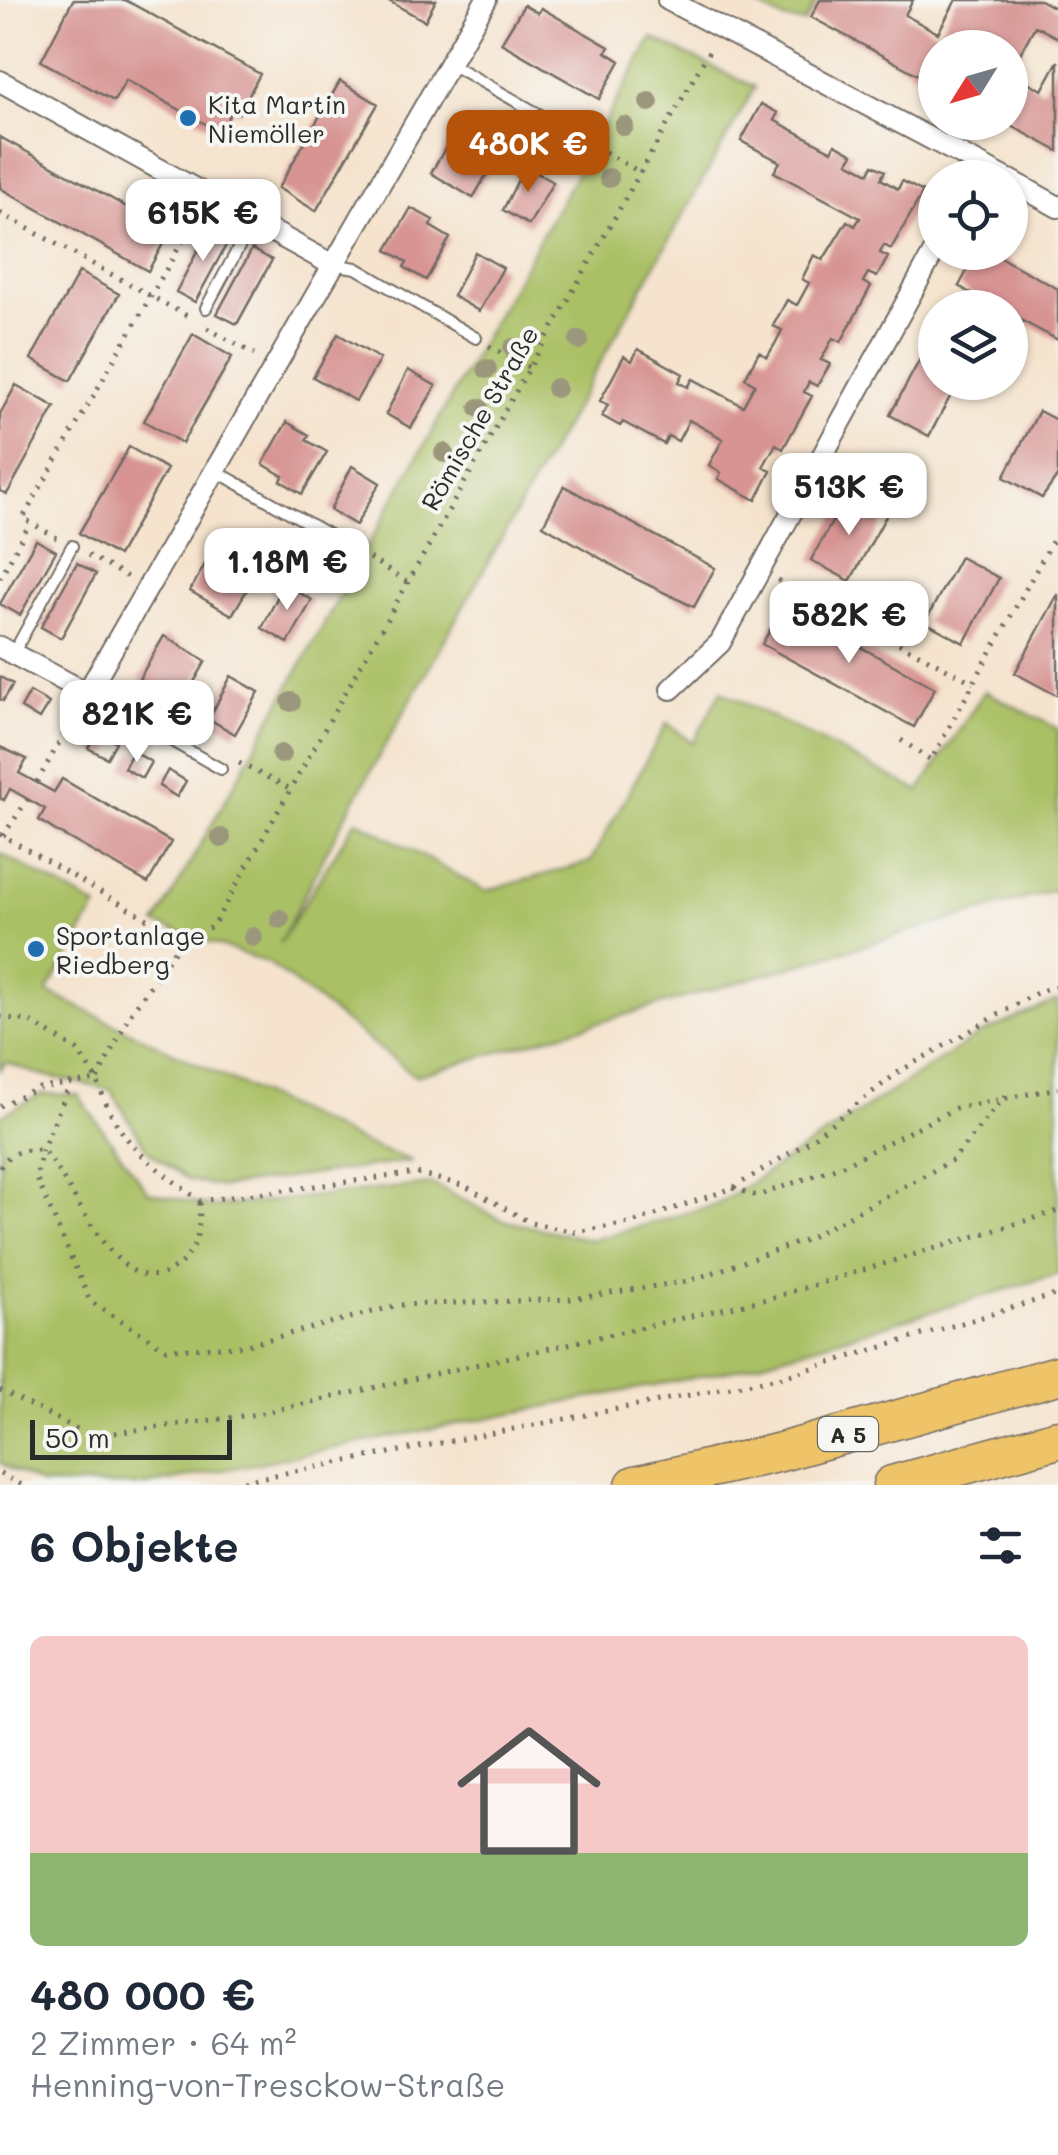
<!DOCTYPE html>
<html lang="de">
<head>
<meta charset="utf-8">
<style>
	body { margin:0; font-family:Mali,sans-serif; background:#f2f2f3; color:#1f2937; height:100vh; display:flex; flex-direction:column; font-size:38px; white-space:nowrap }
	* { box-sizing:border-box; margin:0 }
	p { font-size:32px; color:#747a83 }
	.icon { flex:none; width:55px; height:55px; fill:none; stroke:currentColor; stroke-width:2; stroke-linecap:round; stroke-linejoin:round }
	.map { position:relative; height:1485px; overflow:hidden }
	.side { display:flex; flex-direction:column; background:#fff; flex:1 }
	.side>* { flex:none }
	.needle { width:65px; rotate:233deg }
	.tools { position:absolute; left:918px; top:30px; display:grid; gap:20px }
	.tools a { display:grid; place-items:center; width:110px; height:110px; border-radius:50%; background:#fff; box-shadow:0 2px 8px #0004; font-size:50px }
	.scale { position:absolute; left:30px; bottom:25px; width:202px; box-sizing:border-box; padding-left:10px; border:5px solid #2b2b2b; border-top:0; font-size:28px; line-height:35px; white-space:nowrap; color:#2b2b2b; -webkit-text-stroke:8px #f6f6f2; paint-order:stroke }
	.price { position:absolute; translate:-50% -85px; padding:0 22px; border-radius:20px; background:#fff; color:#222; font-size:32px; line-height:65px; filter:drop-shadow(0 2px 5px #0008) }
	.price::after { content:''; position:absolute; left:50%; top:60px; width:30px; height:22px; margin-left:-15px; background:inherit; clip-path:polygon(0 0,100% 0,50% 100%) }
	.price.on { background:#b45309; color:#fff }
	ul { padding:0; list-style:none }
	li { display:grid; align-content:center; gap:20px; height:530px; padding:0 30px }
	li+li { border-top:2px solid #e0e1e3 }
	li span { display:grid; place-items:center; height:310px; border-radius:15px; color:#555 }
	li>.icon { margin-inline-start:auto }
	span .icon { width:180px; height:180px; fill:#fffc; stroke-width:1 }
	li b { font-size:42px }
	h2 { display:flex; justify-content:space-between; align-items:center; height:120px; padding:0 30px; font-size:42px }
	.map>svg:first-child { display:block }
	.green { fill:#aac065; stroke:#6a7648; stroke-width:2.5 }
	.building { fill:#d79493 }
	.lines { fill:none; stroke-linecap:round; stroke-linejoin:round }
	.lane-casing { stroke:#726b64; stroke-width:14 }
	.street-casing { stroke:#726b64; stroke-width:24 }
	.highway-casing { stroke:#726b64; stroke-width:41 }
	.path { stroke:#726b64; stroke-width:5; stroke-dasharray:2.5 8; stroke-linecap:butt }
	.lane { stroke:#fff; stroke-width:10 }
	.street { stroke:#fff; stroke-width:20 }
	.highway { stroke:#efc469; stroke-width:38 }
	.tree { fill:#9b977d }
	.poi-dot { fill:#1f6fb2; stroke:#f6f6f2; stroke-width:4 }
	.labels { text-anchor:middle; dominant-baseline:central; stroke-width:8; stroke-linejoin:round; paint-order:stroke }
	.shield { fill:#f6f6f2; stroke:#686867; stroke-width:2.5 }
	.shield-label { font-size:22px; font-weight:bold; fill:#2b2b2b }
	.poi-label { font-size:25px; fill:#2b2b2b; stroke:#f6f6f2; text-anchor:start }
	.street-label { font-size:25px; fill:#2b2b2b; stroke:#f6f6f2 }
</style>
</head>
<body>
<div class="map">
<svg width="1058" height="1485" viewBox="0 0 1058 1485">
	<rect width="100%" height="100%" fill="#f6f6f2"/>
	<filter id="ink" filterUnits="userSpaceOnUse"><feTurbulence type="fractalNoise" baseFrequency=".01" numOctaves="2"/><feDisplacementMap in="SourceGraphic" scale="20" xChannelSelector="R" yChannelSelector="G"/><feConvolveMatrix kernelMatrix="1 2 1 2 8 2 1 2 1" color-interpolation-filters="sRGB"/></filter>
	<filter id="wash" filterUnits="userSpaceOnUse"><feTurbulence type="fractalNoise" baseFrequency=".0048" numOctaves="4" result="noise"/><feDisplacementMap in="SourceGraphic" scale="40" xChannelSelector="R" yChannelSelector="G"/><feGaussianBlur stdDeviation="2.25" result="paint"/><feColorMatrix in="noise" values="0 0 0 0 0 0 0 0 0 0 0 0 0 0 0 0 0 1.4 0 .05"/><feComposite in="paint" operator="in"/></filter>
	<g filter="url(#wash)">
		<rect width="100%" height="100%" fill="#f5e3cd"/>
		<path class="green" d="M748,0H817L805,23L783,19Z
			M652,38L755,87L335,835L279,944L356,820L486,891L590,862L667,723L693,743L721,691L919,791L985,691L1058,729V889L415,1076L269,963L156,924Z
			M0,853L97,907L47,992L365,1144L412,1161L222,1187L188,1180L148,1151L111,1090L37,1074L6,1062L0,1070Z
			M1058,1000V1274L741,1368L147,1485H42L0,1463V1116L41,1094L78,1095L148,1192L212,1207L432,1184L502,1220L592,1240L718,1204L980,1034Z"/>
		<g id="blocks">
			<path class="building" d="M73,0H125L260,74L239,113L233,109L220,132L126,80L114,101L41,61Z
				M387,0H436L425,21Z
				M820,0H913L905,15L938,33L956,0H1040L1058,10V38L1035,26L1010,72L1042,90L1058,61V151L1010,125V48H935V84L811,17Z
				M524,5L538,13L541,8L609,47L606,52L620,61L599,99L501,43Z
				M340,81L378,104L316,211L278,188Z
				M761,104L778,113L774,120L832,151L835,144L853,154L848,162L869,173L873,165L885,171L881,179L898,189L902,181L923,192L891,249L884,245L880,253L888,257L877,277L868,273L863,282L871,286L841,342L833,338L821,360L830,364L817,386L809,382L804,392L812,396L783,449L776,444L763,467L771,471L756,500L718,479L721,473L709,465L723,439L689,420L678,441L668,436L664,444L623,422L620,426L602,416L608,405L600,401L624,356L632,361L638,349L683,374L679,382L688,387L693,379L743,406L755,384L745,378L759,352L767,357L775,344L782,330L773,326L787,300L797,305L809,283L802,279L814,255L823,260L847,221L855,226L860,218L774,172L780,162L741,141Z
				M455,131L498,155L473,198L431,173Z
				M0,137L170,231L148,271L0,188Z
				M525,166L553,182L529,225L503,210Z
				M411,208L433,220L430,226L450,238L426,280L404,267L407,262L387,250Z
				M210,227L230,238L195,302L176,292Z
				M252,249L272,260L237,324L217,314Z
				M475,252L503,268L479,311L453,296Z
				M977,252H990L1058,289V340L1013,316L1010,322V308H994L959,286Z
				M79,272L119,294L70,381L31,359Z
				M193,334L232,357L182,443L144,421Z
				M338,334L380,359L356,401L313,377Z
				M925,350L935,355V382H958L929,436L890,415Z
				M408,370L436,386L411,428L386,414Z
				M16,385L55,407L7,494L0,491V414Z
				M1039,411L1058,421V475L1042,498L1004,477Z
				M287,422L309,435L306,440L327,452L302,494L281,481L283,476L263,464Z
				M129,447L167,469L118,556L79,533Z
				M352,466L380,483L356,525L330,510Z
				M564,486L715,568L694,607L638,580L543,525Z
				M847,495L886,516L850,581L811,560Z
				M36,540L56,551L20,615L0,604Z
				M214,548L257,573L232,615L190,591Z
				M960,557L999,578L964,643L925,622Z
				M77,563L96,574L61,638L41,627Z
				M284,584L312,600L288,643L262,628Z
				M1058,594V696L1015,673Z
				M784,605L935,688L914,727L762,644Z
				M164,636L206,661L182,703L139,679Z
				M231,676L259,692L235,734L209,719Z
				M0,677L13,684L3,701L0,699Z
				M30,692L49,703L39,719L21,708Z
				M98,731L116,742L107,758L88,748Z
				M0,747L27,759L19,773L54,792L62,779L171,842L148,883L54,830L39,820L45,809L10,789L4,800L0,798Z
				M133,751L151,762L142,778L124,768Z
				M168,770L186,781L177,797L159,786Z"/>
		</g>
	</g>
	<g filter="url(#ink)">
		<use href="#blocks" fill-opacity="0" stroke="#726b64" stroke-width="2.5"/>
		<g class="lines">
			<defs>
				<path id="lane" d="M449,63L591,144
					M331,264L356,268L476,338
					M206,308L253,221
					M214,470L356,550
					M13,654L72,546
					M87,693L221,769"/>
				<path id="street" d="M668,0L1005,178
					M0,81L331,264
					M1010,180L1058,207
					M0,647L87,693L486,0
					M671,689L720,643L935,250"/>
				<path id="highway" d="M635,1485L777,1453L1058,1375
					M892,1485L1058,1439"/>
			</defs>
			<use href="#lane" class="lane-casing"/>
			<use href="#street" class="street-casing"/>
			<use href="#highway" class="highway-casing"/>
			<path class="path" d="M605,152L641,173
				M0,213L189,317
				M207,328L254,354
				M489,346L530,368
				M57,538L23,518L197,216
				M88,555L127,577
				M369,558L408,583
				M0,578L30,523
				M778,580L974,683
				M901,740L931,760L1058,531
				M239,763L290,789
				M37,782L77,711
				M0,834L156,924L180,943L129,1016L97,1080
				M3,836L28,799
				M180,943L213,926L712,46
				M0,1017L29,1021L77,1050L97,1080
				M71,1082L42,1150L36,1177L90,1301L166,1349L243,1346L399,1305L571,1299L689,1281L805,1240L953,1160L1006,1095
				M0,1106L39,1088L97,1080C120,1147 147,1160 200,1201L416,1173L465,1186L531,1223L575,1232L635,1222L733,1188L806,1143L900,1071L1040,991L1058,986
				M0,1167C9,1151 25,1149 42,1150C74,1180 115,1306 173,1269C198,1253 200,1229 200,1201
				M733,1188L757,1196L841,1166L956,1108L1058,1088
				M0,1390L91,1436L258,1414L771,1298L1058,1211
				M0,1474L22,1485
				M223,1485L783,1377L1058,1294"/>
			<use href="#lane" class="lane"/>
			<use href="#street" class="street"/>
			<use href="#highway" class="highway"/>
		</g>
		<g class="tree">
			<circle cx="649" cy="102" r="10"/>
			<circle cx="624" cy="126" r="10"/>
			<circle cx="609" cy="178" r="10"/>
			<circle cx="579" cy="340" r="10"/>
			<circle cx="513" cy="348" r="10"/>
			<circle cx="487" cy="369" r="10"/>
			<circle cx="556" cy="388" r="10"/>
			<circle cx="479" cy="408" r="10"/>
			<circle cx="444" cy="453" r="10"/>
			<circle cx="291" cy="702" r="10"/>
			<circle cx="281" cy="754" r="10"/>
			<circle cx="221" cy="838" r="10"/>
			<circle cx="280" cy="919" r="10"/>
			<circle cx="253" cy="937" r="10"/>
		</g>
	</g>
	<g class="poi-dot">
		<circle cx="188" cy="118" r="10"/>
		<circle cx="36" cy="949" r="10"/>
	</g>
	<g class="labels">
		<rect class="shield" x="818" y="1417" width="60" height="34" rx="8"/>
		<g class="shield-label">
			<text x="848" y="1434">A 5</text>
		</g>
		<g class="poi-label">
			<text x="208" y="104">Kita Martin<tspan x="208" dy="29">Niemöller</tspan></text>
			<text x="56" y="935">Sportanlage<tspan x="56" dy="29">Riedberg</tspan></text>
		</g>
		<g class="street-label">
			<text transform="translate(479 418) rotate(-60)">Römische Straße</text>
		</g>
	</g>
</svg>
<div class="tools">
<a><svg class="needle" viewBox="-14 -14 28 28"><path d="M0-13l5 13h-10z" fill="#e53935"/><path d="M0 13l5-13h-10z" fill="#747a83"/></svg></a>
<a><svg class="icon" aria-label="locate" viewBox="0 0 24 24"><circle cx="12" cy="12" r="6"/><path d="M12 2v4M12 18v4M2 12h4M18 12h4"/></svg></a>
<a><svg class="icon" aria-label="layers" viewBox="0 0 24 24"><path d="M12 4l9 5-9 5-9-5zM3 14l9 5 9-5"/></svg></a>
</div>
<div class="scale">50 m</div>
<b class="price on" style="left:528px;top:195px">480K €</b>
<b class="price" style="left:203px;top:264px">615K €</b>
<b class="price" style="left:849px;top:538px">513K €</b>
<b class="price" style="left:287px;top:613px">1.18M €</b>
<b class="price" style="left:849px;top:666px">582K €</b>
<b class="price" style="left:137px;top:765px">821K €</b>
</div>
<section class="side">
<h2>6 Objekte<svg class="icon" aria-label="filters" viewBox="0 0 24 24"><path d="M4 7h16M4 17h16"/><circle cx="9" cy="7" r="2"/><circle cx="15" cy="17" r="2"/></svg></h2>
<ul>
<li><span style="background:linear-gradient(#f6c9c9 70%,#8fb573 0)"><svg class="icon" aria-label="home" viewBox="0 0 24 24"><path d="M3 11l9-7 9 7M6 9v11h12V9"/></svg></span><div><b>480 000 €</b><p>2 Zimmer · 64 m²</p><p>Henning-von-Tresckow-Straße</p></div></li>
</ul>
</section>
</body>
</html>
